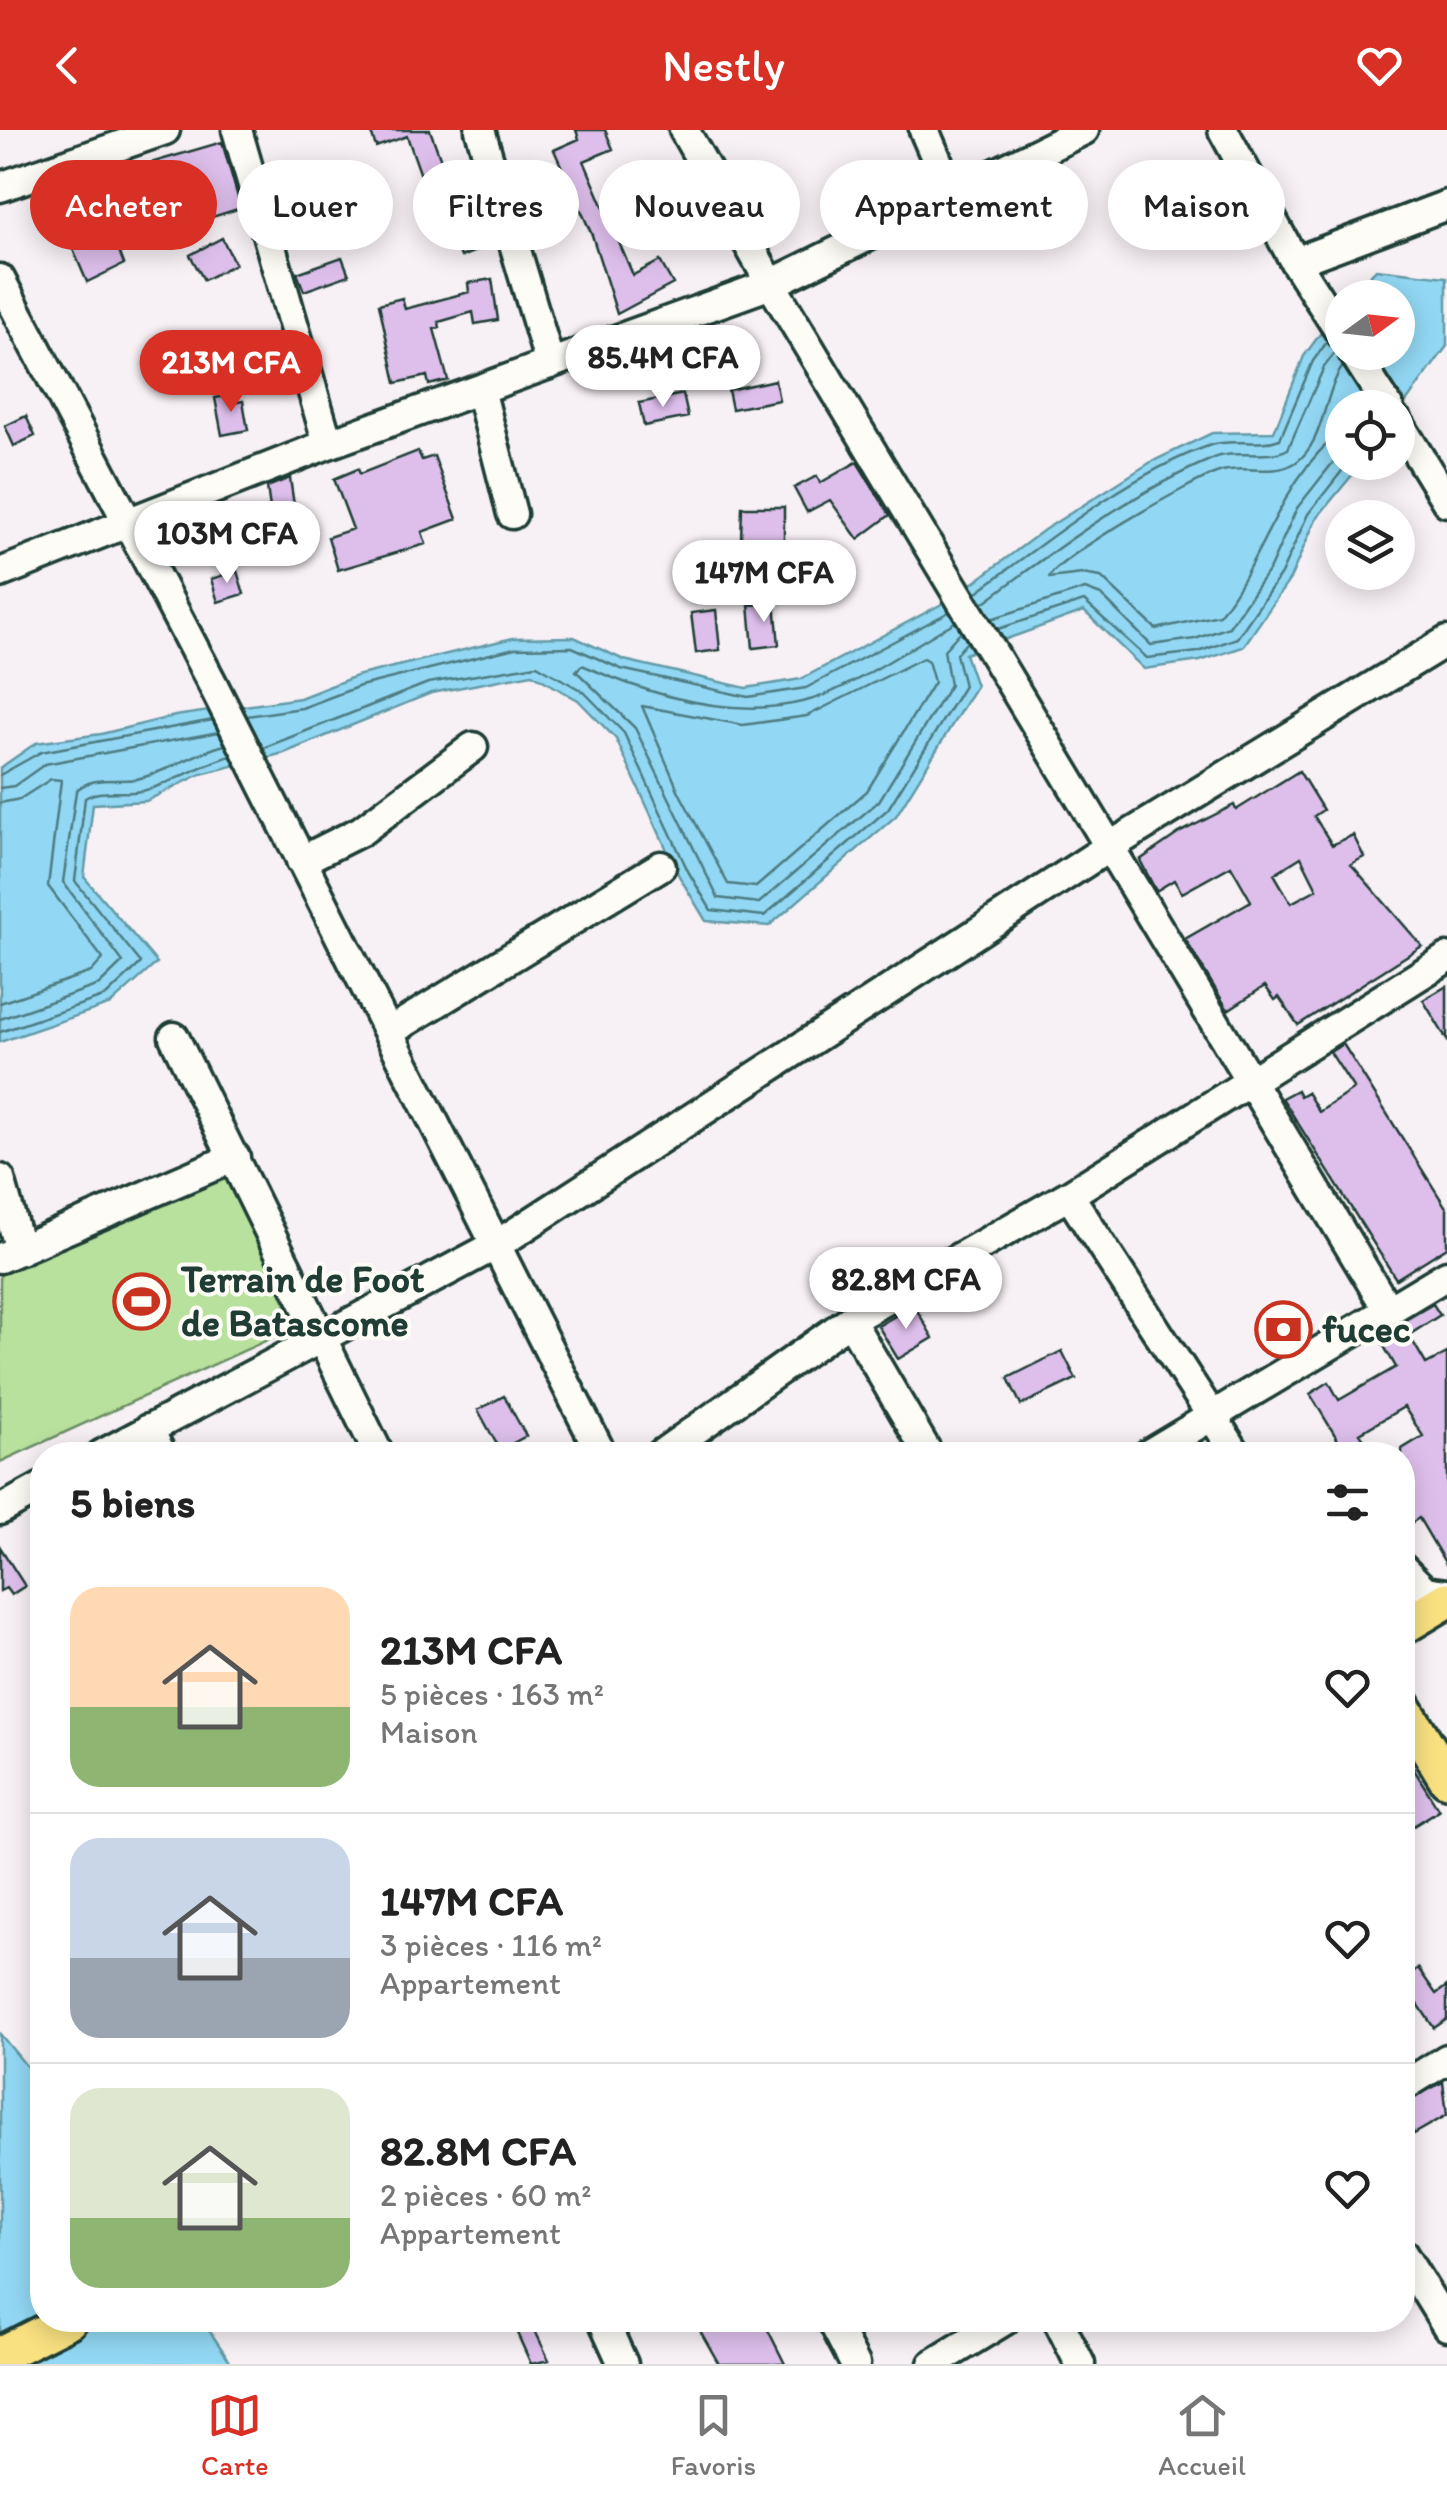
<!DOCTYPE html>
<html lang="fr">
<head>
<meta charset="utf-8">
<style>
	body { margin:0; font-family:Itim,sans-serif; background:#f6f6f6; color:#222; height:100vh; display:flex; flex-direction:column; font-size:38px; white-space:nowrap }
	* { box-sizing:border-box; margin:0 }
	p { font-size:32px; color:#767676 }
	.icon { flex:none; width:55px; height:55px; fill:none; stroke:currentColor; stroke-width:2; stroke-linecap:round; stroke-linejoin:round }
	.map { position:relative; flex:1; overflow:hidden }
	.side { position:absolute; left:30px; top:1312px; width:1385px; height:890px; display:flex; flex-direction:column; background:#fff; border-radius:40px; box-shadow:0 5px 25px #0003 }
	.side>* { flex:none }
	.banner { position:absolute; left:30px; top:30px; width:1388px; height:90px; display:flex; gap:20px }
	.needle { width:65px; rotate:75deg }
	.tools { position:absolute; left:1325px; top:150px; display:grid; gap:20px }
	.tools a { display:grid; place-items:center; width:90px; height:90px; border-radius:50%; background:#fff; box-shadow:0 5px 25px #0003; font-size:50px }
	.price { position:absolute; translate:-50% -85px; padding:0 22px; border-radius:35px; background:#fff; color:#222; font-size:32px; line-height:65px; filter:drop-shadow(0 2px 5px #0008) }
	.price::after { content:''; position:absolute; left:50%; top:60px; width:30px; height:22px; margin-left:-15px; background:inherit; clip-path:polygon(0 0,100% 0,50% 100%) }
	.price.current { background:#d93025; color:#fff }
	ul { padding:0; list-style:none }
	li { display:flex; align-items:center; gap:30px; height:250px; padding:0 40px }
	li+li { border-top:2px solid #e0e0e0 }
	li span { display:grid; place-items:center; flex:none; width:280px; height:200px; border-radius:30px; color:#555 }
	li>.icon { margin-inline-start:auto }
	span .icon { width:120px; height:120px; fill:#fffc; stroke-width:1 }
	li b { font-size:42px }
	h2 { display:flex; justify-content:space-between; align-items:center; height:120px; padding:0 40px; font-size:42px }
	.chip { padding:0 35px; border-radius:45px; background:#fff; box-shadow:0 5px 25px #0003; font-size:35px; line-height:90px }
	.chip.current { background:#d93025; color:#fff }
	header { display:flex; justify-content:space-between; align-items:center; height:130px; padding:0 40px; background:#d93025; color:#fff; font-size:45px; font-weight:600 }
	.tabs { display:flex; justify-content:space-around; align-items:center; height:140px; border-top:2px solid #e0e0e0; background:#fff; font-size:28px; color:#767676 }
	.tabs a { display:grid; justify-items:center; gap:5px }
	.tabs .current { color:#d93025 }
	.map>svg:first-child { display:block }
	.green { fill:#b8e19d; stroke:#6c8f68; stroke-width:2.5 }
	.water { fill:#92d8f4; stroke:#649aa7; stroke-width:2.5 }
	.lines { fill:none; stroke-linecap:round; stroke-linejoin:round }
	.shore { stroke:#4d7b81; stroke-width:2.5 }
	.building { fill:#debfec; stroke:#1f3d34; stroke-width:2.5; fill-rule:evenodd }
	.minor-casing { stroke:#1f3d34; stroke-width:35 }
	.major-casing { stroke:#1f3d34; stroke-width:42 }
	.minor { stroke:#fdfcf7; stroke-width:28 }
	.major { stroke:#f9e181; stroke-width:35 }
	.labels { text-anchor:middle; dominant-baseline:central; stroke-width:8; stroke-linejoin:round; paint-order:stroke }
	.poi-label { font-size:38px; font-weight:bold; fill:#1f3d34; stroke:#fdfcf7; text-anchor:start }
</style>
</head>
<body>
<header><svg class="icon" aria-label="back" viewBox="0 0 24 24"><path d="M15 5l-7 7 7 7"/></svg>Nestly<svg class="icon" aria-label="heart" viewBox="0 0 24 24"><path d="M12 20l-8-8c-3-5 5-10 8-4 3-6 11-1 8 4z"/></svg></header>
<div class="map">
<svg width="1447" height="2234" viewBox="0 0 1447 2234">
	<rect width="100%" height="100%" fill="#f7f0f5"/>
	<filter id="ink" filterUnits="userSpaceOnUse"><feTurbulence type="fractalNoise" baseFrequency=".01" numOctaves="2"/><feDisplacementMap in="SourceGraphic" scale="20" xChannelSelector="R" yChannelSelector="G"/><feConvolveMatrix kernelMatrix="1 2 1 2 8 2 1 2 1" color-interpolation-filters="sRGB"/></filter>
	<g filter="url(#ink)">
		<path class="green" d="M226,1041L296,1197L0,1332V1145Z"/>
		<path class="water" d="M1376,139L1447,147V216L1398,283V278H1342V332L1362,333L1316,389L1290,449L1243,517L1200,531L1144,539L1084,481L965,524L976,556L896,686L769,796L706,791L679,746L616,609L578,570L532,544L431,563L284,623L201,644L146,671L93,674L84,747L157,833L111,874L0,912V638L36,613L101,604L175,586L300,568L356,546L513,508L574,507L624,530L746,558L801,549L953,468L1044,400L1151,332L1212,303L1274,302L1304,226L1342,174V222H1398V168L1348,167Z
			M0,1904L42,1955V2190H202L232,2234H0Z"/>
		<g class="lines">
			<path class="shore" d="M1342,301C1282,346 1264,428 1219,485L1156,499L1101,447L1082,444L1049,448C1055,429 1193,350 1219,342C1243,334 1272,347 1295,333C1325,313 1323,263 1343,236
				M976,463C1045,412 1130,343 1211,315C1233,308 1259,317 1280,309L1313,231L1327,212
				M982,474C1054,420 1129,364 1212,329C1235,318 1265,331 1288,319L1324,237L1337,220
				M991,489L1085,459L1101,465L1151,515L1195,509L1229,497L1270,438L1297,378L1342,321
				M955,492C914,515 849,560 806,571C733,590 649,565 582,535L576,541L635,598L718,768L759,773L879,671L950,555L944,520L961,501
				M998,499L1084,471L1147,528L1198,522L1237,508L1281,444L1308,384L1349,332
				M923,528L928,531L934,552L867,661L756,757L728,754L679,662L642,576L743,595L807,586Z
				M247,586L302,578L360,556L515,518L572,517L621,539L748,567L806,558L949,482
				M263,618L428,553L537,535L584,562L624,603L688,741L711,780L764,786L888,679L964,556L956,524L967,512
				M0,645L41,622L213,590
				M0,658L14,656L45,634L219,602
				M0,673L20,669L51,649L61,650L48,756L103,829L91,842L0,873
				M0,889L99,855L123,832L63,752L76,661C92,645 115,652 136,649C164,644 195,622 225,615
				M0,902L106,866L141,833L75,751L85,668C101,658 123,665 141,661C168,656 200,634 231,626"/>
		</g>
		<path class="building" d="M370,0H430L456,71L466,67L486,117L461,127L448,95L440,99L407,6L376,17Z
			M576,0H605L613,19L584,31L633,145L660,131L673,154L617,184L592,105L554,20L579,9Z
			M222,12L241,78L203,90L192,54L163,68L147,34Z
			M94,56L124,134L87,152L53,73Z
			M222,108L235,134L204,150L190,125Z
			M342,127L349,145L304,161L297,143Z
			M492,149L498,190L475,194L473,182L439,192L440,198L434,199L448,250L429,255L427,246L396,253L379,174L402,168L405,179L469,162L468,153Z
			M674,208L681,228L633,244L627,225Z
			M775,250L779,270L732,279L728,260Z
			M683,264L688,287L644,296L639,273Z
			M231,265L232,273L243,271L248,300L222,305L215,268Z
			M26,286L35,306L14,316L5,296Z
			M418,321L422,330L434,326L457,389L422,402L426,414L338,440L328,407L353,399L334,349L358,339L360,344Z
			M857,332L890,385L858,409L830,370L807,382L794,358L817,346L820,353Z
			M290,348L296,389L272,392L267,357Z
			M742,377H784V411L741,410Z
			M237,441L244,464L218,472L211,449Z
			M775,473L779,515L753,518L749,475Z
			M716,480L720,520L696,523L691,483Z
			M1299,641L1323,680L1314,686L1332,715L1353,705L1364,727L1351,734L1422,816L1298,895L1279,867L1275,870L1265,856L1228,880L1185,809L1251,771L1231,736L1182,763L1174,750L1156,761L1140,730L1179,703L1234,675L1236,680ZM1301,727L1317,759L1291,773L1274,744Z
			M1447,856V910L1423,870Z
			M1343,914L1447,1079V1117L1396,1149L1282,968L1297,960L1300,966L1307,962L1319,982L1354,959L1330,922Z
			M1433,1174L1440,1185L1409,1205L1426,1234L1447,1223V1436L1419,1388L1402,1399V1319L1423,1306L1404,1277L1360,1303L1374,1325H1325L1341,1315L1310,1264L1329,1252L1339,1270L1396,1237L1378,1206Z
			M914,1175L933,1208L898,1229L878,1196Z
			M1062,1221L1076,1249L1021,1275L1008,1248Z
			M504,1266L526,1306L500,1320L478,1280Z
			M0,1417L25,1456L11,1465L6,1458L0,1461Z
			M1402,1620L1439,1680L1402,1703Z
			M1418,1838L1436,1864L1447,1856V1889L1434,1898L1402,1850Z
			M1443,1952L1447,1985L1414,2004L1402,1974Z
			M521,2190H530L549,2230L531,2234L513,2194Z
			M694,2190H763L785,2234H719Z"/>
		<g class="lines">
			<defs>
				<path id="minor" d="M237,0L328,314
					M480,0L550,234
					M684,0L771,154L1388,1180
					M924,0L952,65
					M1223,0L1295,132L1342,205
					M0,57L165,0
					M1295,132L1447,75
					M0,149L211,551L602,1325
					M1353,222L1389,278
					M480,259L512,384
					M1398,292L1447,372
					M0,443L328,314L771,154L1084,0
					M301,731L361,701L473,617
					M389,902L661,736
					M174,907L379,1325
					M0,1049L20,1120
					M1069,1065L1237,1325
					M0,1128L235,1027
					M850,1190L929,1325
					M148,1299L162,1325
					M101,1325L498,1114L1109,717L1447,511
					M660,1325L850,1190L1069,1065L1447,828
					M1147,1325L1447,1145
					M0,1380L42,1357
					M1402,1438L1425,1461
					M1402,1471L1425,1461L1447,1464
					M1402,1957L1447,1929
					M1402,2123L1447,2196
					M603,2190L623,2234
					M832,2190L855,2234
					M1058,2190L1080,2234
					M933,2234L1005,2190"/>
				<path id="major" d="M1402,1497L1447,1470
					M1402,1575L1447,1649
					M0,2225L69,2190"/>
			</defs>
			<use href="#minor" class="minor-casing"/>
			<use href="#major" class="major-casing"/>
			<use href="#minor" class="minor"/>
			<use href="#major" class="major"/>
		</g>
	</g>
	<defs>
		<symbol id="stadium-ring" viewBox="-11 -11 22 22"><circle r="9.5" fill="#fdfcf7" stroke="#c8321e" stroke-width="1.5"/><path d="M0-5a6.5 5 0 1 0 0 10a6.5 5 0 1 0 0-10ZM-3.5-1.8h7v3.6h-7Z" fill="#c8321e"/></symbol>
		<symbol id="bank-ring" viewBox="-11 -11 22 22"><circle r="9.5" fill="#fdfcf7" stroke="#c8321e" stroke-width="1.5"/><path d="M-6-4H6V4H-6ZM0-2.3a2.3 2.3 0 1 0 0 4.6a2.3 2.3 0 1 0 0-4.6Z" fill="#c8321e"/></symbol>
	</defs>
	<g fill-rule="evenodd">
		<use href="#stadium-ring" x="110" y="1140" width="63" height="63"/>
		<use href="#bank-ring" x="1252" y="1168" width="63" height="63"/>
	</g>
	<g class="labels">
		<g class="poi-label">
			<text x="181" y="1149">Terrain de Foot<tspan x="181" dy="44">de Batascome</tspan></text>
			<text x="1322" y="1199">fucec</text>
		</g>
	</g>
</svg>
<div class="tools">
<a><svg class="needle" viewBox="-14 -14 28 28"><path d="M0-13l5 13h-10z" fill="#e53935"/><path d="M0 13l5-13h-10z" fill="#767676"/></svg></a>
<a><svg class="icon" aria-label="locate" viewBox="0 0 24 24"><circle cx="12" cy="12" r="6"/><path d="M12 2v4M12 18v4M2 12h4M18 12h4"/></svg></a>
<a><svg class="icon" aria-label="layers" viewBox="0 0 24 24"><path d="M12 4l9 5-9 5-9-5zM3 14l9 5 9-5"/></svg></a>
</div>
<b class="price" style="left:663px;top:280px">85.4M CFA</b>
<b class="price current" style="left:231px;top:285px">213M CFA</b>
<b class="price" style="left:227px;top:456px">103M CFA</b>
<b class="price" style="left:764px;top:495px">147M CFA</b>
<b class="price" style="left:906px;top:1202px">82.8M CFA</b>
<div class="banner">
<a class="chip current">Acheter</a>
<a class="chip">Louer</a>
<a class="chip">Filtres</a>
<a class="chip">Nouveau</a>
<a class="chip">Appartement</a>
<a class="chip">Maison</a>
</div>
<section class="side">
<h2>5 biens<svg class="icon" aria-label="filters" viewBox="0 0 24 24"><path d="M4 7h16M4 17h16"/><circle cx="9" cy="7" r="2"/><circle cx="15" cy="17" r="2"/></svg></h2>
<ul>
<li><span style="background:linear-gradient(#ffd9b3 60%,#8fb573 0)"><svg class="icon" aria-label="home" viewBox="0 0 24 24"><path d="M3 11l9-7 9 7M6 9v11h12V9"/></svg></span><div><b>213M CFA</b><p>5 pièces · 163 m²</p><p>Maison</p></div><svg class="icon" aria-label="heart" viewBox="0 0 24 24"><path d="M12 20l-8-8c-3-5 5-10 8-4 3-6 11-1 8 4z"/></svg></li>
<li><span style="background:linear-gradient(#c9d6e8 60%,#9aa5b1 0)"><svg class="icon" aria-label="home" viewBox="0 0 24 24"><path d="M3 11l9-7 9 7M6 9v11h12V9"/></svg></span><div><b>147M CFA</b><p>3 pièces · 116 m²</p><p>Appartement</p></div><svg class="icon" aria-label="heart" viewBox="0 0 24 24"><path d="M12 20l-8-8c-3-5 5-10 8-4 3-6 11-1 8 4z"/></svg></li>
<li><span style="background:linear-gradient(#dfe7d0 65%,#8fb573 0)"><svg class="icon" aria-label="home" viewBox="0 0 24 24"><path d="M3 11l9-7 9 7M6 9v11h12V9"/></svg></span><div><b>82.8M CFA</b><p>2 pièces · 60 m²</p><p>Appartement</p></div><svg class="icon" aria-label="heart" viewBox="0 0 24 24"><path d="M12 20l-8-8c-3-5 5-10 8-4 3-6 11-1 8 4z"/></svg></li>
</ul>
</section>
</div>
<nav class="tabs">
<a class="current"><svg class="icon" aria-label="map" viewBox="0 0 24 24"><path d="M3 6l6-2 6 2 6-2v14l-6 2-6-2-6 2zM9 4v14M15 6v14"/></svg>Carte</a>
<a><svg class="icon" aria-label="saved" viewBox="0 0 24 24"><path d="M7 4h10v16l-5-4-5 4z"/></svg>Favoris</a>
<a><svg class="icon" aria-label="home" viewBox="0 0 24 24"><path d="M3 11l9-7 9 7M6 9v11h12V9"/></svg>Accueil</a>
</nav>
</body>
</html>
